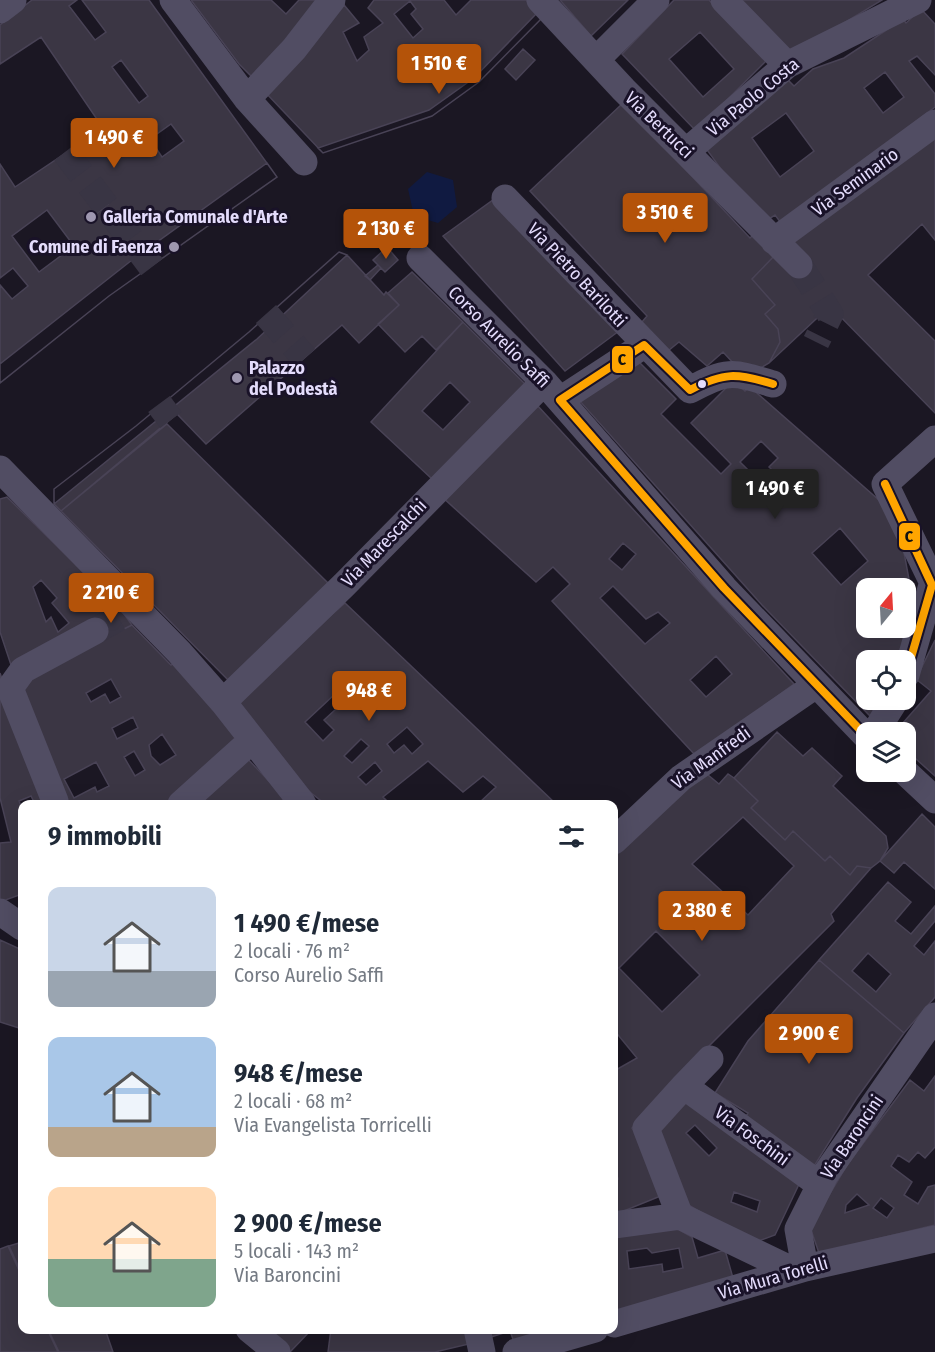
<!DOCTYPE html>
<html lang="it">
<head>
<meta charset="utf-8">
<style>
	body { margin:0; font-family:"Fira Sans Condensed",sans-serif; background:#f2f2f3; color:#1f2937; height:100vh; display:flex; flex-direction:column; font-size:22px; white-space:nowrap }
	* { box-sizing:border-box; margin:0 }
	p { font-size:20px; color:#747a83 }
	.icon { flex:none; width:33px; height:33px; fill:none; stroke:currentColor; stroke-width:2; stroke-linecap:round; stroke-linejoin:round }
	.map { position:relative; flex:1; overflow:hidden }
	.panel { position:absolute; left:18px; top:800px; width:600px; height:534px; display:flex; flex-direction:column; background:#fff; border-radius:12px; box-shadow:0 6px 24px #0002 }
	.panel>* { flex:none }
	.needle { width:39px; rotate:18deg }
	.buttons { position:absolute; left:856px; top:578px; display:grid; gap:12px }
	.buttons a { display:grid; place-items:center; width:60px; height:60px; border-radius:12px; background:#fff; box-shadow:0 6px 24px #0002; font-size:30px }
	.price { position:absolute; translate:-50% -51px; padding:0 14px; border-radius:6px; background:#b45309; color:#fff; font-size:20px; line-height:39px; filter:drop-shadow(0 2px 3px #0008) }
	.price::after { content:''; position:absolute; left:50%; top:36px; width:18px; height:14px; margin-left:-9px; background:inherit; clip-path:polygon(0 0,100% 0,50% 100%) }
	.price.selected { background:#222; color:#fff }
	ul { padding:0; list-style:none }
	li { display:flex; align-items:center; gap:18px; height:150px; padding:0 30px }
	li span { display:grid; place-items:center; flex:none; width:168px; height:120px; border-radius:12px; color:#555 }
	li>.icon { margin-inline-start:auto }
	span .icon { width:72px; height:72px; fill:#fffc; stroke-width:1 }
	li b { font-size:26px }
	h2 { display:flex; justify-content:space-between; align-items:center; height:72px; padding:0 30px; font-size:26px }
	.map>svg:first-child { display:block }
	.water { fill:#101a41 }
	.building { fill:#3b3644; stroke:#494356; stroke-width:1.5; fill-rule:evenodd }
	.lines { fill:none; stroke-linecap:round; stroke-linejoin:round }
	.minor-tunnel { stroke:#393544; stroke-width:27; stroke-dasharray:27 14; stroke-linecap:butt }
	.minor { stroke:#514d63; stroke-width:27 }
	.bus-1-casing { stroke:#191228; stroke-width:12 }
	.bus-1 { stroke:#ffa500; stroke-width:8 }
	.poi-dot { fill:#9e97b0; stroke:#191228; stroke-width:2 }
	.bus-dot { fill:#e4dcfc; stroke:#191228; stroke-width:2 }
	.labels { text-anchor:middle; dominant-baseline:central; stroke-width:6; stroke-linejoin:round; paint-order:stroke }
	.street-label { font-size:18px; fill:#e4dcfc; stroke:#191228 }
	.poi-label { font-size:18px; font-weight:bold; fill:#e4dcfc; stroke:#191228; text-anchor:start }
	.line-badge { stroke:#191228; stroke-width:2 }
	.pale-badge-label { font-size:16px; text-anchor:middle; font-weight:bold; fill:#111 }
</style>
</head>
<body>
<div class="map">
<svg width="935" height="1352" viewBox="0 0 935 1352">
	<rect width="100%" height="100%" fill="#1b1723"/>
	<path class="water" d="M427,172L453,180L457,207L438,223L414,216L408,189Z"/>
	<path class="building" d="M32,0H77L69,6L95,40L106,32L82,0H149L277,177L109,296L0,383V285L12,299L28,286L13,268L0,278V164L15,187L103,128L41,37L0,64V25ZM121,60L148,96L139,103L112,67ZM171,124L184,141L162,157L150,139ZM97,189L108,204L97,213L84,197ZM47,210L74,246L39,272L12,236Z
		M191,0H271L286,14L299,0H322L257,82L239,64Z
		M374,0H444L456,15L471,0H526L542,18L479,82L432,116L323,153L264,91L344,5L359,23L343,32L357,61L369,50L364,37L383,23L368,8ZM410,1L416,9L411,14L423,29L413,38L394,14Z
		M560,0H628L591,36Z
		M674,0H709L766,61L696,131L622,54ZM700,32L734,69L703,97L669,59Z
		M734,0H882L788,57Z
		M921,9L935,24V75L917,56L909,61L935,94V107L781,223L775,215L761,224L702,143L788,80L794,86L813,69L844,58L903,19L906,23ZM885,72L904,97L883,113L864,88ZM786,113L814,151L780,177L752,138Z
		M537,13L542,18L479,82L432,116L323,153L318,148L429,110L474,78Z
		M523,49L535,60L516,80L505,69Z
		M623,103L750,238L756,232L777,253L752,279L775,305L765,314L778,329L780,342L769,363L759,369L737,367L723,352L707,366L679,342L663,355L636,329L647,316L530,191Z
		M935,131V240L922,224L868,275L935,341V413L830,306L769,363L780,342L778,329L765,314L775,305L752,279L777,253Z
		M267,163L277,177L109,296L0,383V364L132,260Z
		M497,197L619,331L565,371L443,236Z
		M387,247L398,260L385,272L373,260Z
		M339,252L347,255L384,295L386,292L399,305L359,343L342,325L206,444L177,414L61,511L54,504V489L136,426L249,332Z
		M339,252L347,255L257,339L54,504V489L136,426L249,332Z
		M378,265L381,268L370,280L365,276Z
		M412,272L463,322L436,350L422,336L405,352L378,324L399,305L388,293Z
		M463,322L526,385L432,479L371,422ZM450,382L470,402L443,430L422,411Z
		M637,360L676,399L661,414L721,474L731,464L691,423L734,380L745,391L750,387L880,501L903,547L911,590L908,643L900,660H867V699H880L870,716L762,605L578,399ZM761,441L778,458L769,467L795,492L783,504L740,462ZM840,528L868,561L841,585L812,553ZM867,588H906V627H867Z
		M537,405L794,684L696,756L552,601L570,584L553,567L536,582L441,496ZM623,543L636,554L622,570L609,559ZM613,586L646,619L658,612L670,623L645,644L600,598ZM716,656L732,674L706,697L690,680Z
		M167,424L328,583L231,683L61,511Z
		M7,497L119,607L12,668L0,632V499ZM41,580L57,598L52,603L69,623L58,632L51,617L46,622L33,587Z
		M345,603L556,804H478L496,787L483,776L463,792L428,761L383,797L390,804H325L285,772L235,698ZM350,680L359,688L324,720L334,730L323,741L305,722ZM407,727L423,744L412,754L404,745L394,753L387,744ZM361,739L369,746L352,763L344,756ZM375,762L382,771L366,785L358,777Z
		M119,607L132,625L101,640L90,625Z
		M132,625L171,665L178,661L242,741L167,804H61L16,693L29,676ZM111,679L121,697L110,703L105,694L91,702L86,693ZM133,717L138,728L117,739L112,728ZM162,734L176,755L160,765L151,756L149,745ZM134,751L145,770L135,776L124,757ZM96,762L109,786L97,792L95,787L74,798L64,779Z
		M935,640V776L906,750V732H895L931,691L916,679Z
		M0,673L22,740L51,804H35L31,796L19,801L22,809V894L0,902V843L11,842L0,798Z
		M777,732L803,756L812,748L842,776L833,786L886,836L888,848L880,861L871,868L857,866L850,875L830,856L825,861L793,831L785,840L751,808L758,801L734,778Z
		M242,753L291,804H191Z
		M702,770L719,784L728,774L734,778L758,801L751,808L785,840L793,831L825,861L830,856L850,875L857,866L871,868L831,914L834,921L687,1068L632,1128L650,1154L663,1195L614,1215V1181L618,1179L614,1164V1071L637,1058L614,1030V854ZM743,817L794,866L748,915L692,864ZM656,931L700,975L662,1012L619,968Z
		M922,814L935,827V889L904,862L894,873L880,861Z
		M888,882L911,902L895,921L911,934L935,906V921L914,946L924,955L935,941V997L904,1033L819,960ZM868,953L891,974L876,992L852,971Z
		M0,940L22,950V1029L0,1022Z
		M819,960L904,1033L857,1098L811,1171L742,1123L748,1113L715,1093L748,1041Z
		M935,1076V1147L925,1158L918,1152L909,1162L898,1155L891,1166L912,1182L904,1195L918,1204L928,1187L935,1185V1225L819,1253L810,1227L847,1165L910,1080L924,1091ZM857,1194L869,1205L845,1213L846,1205ZM881,1198L894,1208L887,1218L873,1208Z
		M683,1099L801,1180L775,1235L753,1243L685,1203L653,1137ZM695,1125L717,1148L709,1156L686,1133ZM734,1192L760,1201L757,1212L731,1202Z
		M671,1225L692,1237L698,1258L725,1250L733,1278L614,1313V1232ZM647,1248L652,1253L679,1248L683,1268L663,1272L662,1264L629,1269L627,1251Z
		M22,1242V1274L9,1246Z
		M8,1246L22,1277V1329H47L58,1352H0V1249Z
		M48,1329H105L113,1352H59Z
		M268,1329H312L290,1352Z
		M331,1329H469L473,1343L435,1352H328Z
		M486,1329H557L514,1342L510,1331L488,1338Z"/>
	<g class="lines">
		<path class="minor-tunnel" d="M65,152L152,267
			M799,265L830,314L816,342
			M266,314L305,358
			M159,404L171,420
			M95,631L125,614"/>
		<path class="minor" d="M173,0L247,99L304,162
			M540,0L624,90L799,265
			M724,0L787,65
			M0,10L13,0
			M596,60L656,0
			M247,99L294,49L332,0
			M687,151L787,65L918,0
			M505,198L690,390C728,369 733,372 773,384
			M774,241L935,123
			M420,258L544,382L724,588L867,737
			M560,400L644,345
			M935,439L885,484L935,587
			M0,469L179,652L223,702L303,804
			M906,675L932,585
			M223,702L344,585L544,382
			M875,732L896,699
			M904,771L935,800
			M55,801L10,688L23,670L95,631
			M181,804L251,741
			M614,841L681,778L816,685
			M0,912L22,927
			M710,1059L684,1086L820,1185
			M680,1216L646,1128L684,1086
			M614,1225L680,1216L794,1271
			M805,1268L798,1229L825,1175L935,1016
			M614,1324L805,1268L935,1239
			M249,1329L277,1352
			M477,1329L482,1352
			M516,1352L595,1329"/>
		<defs>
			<path id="bus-1" d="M773,384C737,373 724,372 690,390L644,345L560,400L724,588L867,737
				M885,484L932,585L906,675"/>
		</defs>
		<use href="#bus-1" class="bus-1-casing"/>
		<use href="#bus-1" class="bus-1"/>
	</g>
	<g class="poi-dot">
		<circle cx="91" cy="217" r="6"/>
		<circle cx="174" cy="247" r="6"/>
		<circle cx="237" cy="378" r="6"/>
	</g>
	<circle class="bus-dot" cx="702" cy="384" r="5"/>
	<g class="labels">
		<g class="street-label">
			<text transform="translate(753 97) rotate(-39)">Via Paolo Costa</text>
			<text transform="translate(659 125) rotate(44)">Via Bertucci</text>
			<text transform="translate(855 182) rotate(-36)">Via Seminario</text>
			<text transform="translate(577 275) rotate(47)">Via Pietro Barilotti</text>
			<text transform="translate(499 337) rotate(45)">Corso Aurelio Saffi</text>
			<text transform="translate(384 543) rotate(-46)">Via Marescalchi</text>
			<text transform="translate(711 758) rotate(-36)">Via Manfredi</text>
			<text transform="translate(752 1136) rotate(36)">Via Foschini</text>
			<text transform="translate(852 1137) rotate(-56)">Via Baroncini</text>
			<text transform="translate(773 1278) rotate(-16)">Via Mura Torelli</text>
		</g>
		<g class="poi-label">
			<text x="103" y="217">Galleria Comunale d'Arte</text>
			<text x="162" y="247" text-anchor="end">Comune di Faenza</text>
			<text x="249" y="368">Palazzo<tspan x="249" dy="21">del Podestà</tspan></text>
		</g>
	</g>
	<g class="line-badge">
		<rect x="611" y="345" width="23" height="29" rx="6" fill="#ffa500"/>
		<rect x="898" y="522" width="23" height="29" rx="6" fill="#ffa500"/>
	</g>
	<g class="pale-badge-label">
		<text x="622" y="365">C</text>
		<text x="909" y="542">C</text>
	</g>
</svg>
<div class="buttons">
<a><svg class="needle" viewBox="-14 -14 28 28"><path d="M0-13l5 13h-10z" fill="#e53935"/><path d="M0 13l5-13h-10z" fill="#747a83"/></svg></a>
<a><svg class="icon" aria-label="locate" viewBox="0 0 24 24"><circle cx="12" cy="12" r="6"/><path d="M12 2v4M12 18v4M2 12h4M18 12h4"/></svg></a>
<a><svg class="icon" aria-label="layers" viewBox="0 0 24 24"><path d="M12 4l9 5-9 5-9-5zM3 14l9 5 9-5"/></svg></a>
</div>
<b class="price" style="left:439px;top:95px">1 510 €</b>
<b class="price" style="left:114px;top:169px">1 490 €</b>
<b class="price" style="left:665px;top:244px">3 510 €</b>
<b class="price" style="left:386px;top:260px">2 130 €</b>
<b class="price selected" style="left:775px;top:520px">1 490 €</b>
<b class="price" style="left:111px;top:624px">2 210 €</b>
<b class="price" style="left:369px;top:722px">948 €</b>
<b class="price" style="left:702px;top:942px">2 380 €</b>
<b class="price" style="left:809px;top:1065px">2 900 €</b>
<section class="panel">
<h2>9 immobili<svg class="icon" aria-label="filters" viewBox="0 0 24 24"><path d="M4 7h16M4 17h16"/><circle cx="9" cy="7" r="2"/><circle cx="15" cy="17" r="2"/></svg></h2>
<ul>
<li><span style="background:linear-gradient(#c9d6e8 70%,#9aa5b1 0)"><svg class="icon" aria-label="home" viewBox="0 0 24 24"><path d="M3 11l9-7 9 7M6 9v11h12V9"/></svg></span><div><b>1 490 €/mese</b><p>2 locali · 76 m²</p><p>Corso Aurelio Saffi</p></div></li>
<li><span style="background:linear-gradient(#a9c7e8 75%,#b9a48a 0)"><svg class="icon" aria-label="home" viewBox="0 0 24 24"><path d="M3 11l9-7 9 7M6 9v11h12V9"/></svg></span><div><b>948 €/mese</b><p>2 locali · 68 m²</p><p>Via Evangelista Torricelli</p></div></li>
<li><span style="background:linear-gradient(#ffd9b3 60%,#7fa58c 0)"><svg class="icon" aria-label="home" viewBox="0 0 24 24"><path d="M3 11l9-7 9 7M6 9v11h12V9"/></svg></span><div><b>2 900 €/mese</b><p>5 locali · 143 m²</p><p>Via Baroncini</p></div></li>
</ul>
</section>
</div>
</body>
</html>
